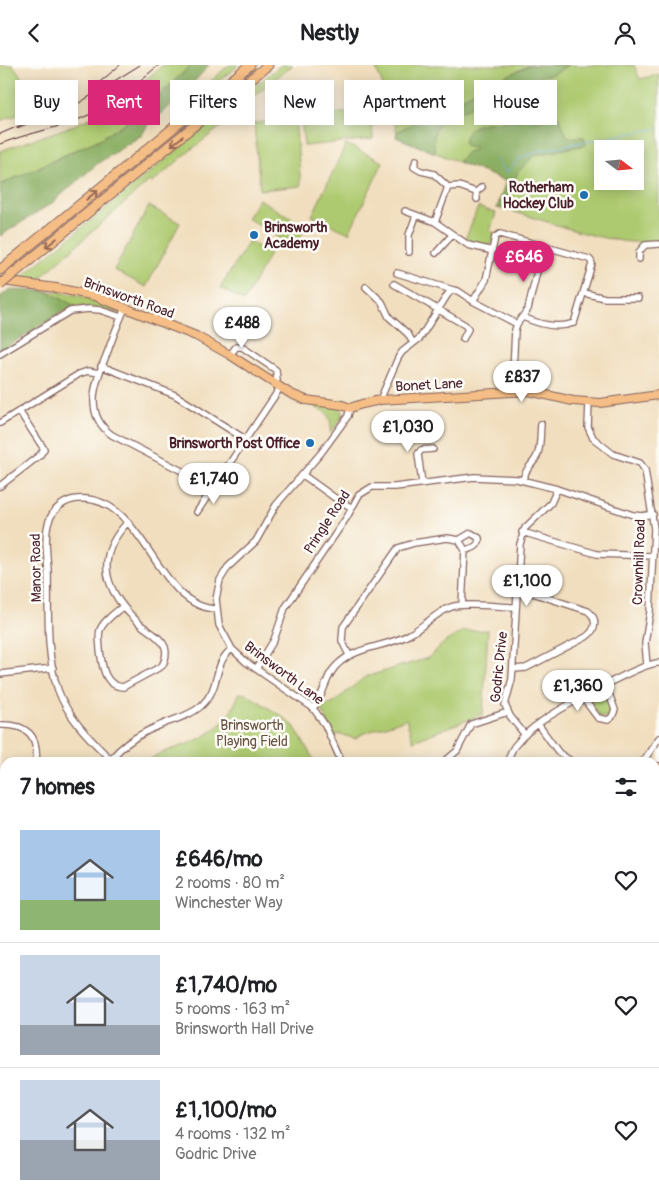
<!DOCTYPE html>
<html lang="en">
<head>
<meta charset="utf-8">
<style>
	body { margin:0; font-family:Pangolin,sans-serif; background:#f2f2f2; color:#202124; height:100vh; display:flex; flex-direction:column; font-size:19px; white-space:nowrap }
	* { box-sizing:border-box; margin:0 }
	p { font-size:16px; color:#757577 }
	.icon { flex:none; width:28px; height:28px; fill:none; stroke:currentColor; stroke-width:2; stroke-linecap:round; stroke-linejoin:round }
	.map { position:relative; flex:1; overflow:hidden }
	.drawer { position:absolute; left:0px; top:692px; width:660px; height:446px; display:flex; flex-direction:column; background:#fff; border-radius:15px 15px 0 0; box-shadow:0 2px 12px #0003 }
	.drawer>* { flex:none }
	.top-card { position:absolute; left:15px; top:15px; width:630px; height:45px; display:flex; gap:10px }
	.needle { width:32px; rotate:106deg }
	.buttons { position:absolute; left:594px; top:75px; display:grid; gap:10px }
	.buttons a { display:grid; place-items:center; width:50px; height:50px; border-radius:0px; background:#fff; box-shadow:0 2px 12px #0003; font-size:25px }
	.price { position:absolute; translate:-50% -42px; padding:0 11px; border-radius:18px; background:#fff; color:#222; font-size:16px; line-height:32px; filter:drop-shadow(0 1px 2px #0008) }
	.price::after { content:''; position:absolute; left:50%; top:30px; width:15px; height:11px; margin-left:-8px; background:inherit; clip-path:polygon(0 0,100% 0,50% 100%) }
	.price.selected { background:#db2777; color:#fff }
	ul { padding:0; list-style:none }
	li { display:flex; align-items:center; gap:15px; height:125px; padding:0 20px }
	li+li { border-top:1px solid #e0e0e0 }
	li span { display:grid; place-items:center; flex:none; width:140px; height:100px; border-radius:0px; color:#555 }
	li>.icon { margin-inline-start:auto }
	span .icon { width:60px; height:60px; fill:#fffc; stroke-width:1 }
	li b { font-size:21px }
	h2 { display:flex; justify-content:space-between; align-items:center; height:60px; padding:0 20px; font-size:21px }
	.pill { padding:0 18px; border-radius:0px; background:#fff; box-shadow:0 2px 12px #0003; font-size:18px; line-height:45px }
	.pill.selected { background:#db2777; color:#fff }
	header { display:flex; justify-content:space-between; align-items:center; height:65px; padding:0 20px; background:#fff; font-size:22px; font-weight:800 }
	.map>svg:first-child { display:block }
	.green { fill:#aeca70; stroke:#7c744e; fill-rule:evenodd }
	.forest { fill:#8aae62; stroke:#6a6646 }
	.lines { fill:none; stroke-linecap:round; stroke-linejoin:round }
	.stream { stroke:#7cb0e9; stroke-width:1 }
	.river { stroke:#7cb0e9; stroke-width:9 }
	.minor-casing { stroke:#84625e; stroke-width:8 }
	.major-casing { stroke:#84625e; stroke-width:10 }
	.highway-casing { stroke:#84625e; stroke-width:11 }
	.minor { stroke:#fff; stroke-width:5.5 }
	.major { stroke:#f5be86; stroke-width:8 }
	.highway { stroke:#f5be86; stroke-width:9 }
	.rail { stroke:#4a1f2b; stroke-width:1 }
	.highway-bridge-casing { stroke:#84625e; stroke-width:11; stroke-linecap:butt }
	.highway-bridge { stroke:#f5be86; stroke-width:9 }
	.oneway { stroke:#976754 }
	.poi-dot { fill:#1f6fb2; stroke:#fdfcf7; stroke-width:2 }
	.labels { text-anchor:middle; dominant-baseline:central; stroke-width:5; stroke-linejoin:round; paint-order:stroke }
	.poi-label { font-size:14px; font-weight:bold; fill:#4a1f2b; stroke:#fdfcf7; text-anchor:end }
	.street-label { font-size:14px; fill:#4a1f2b; stroke:#fdfcf7 }
	.park-label { font-size:14px; fill:#685240; stroke:#fdfcf7 }
</style>
</head>
<body>
<header><svg class="icon" aria-label="back" viewBox="0 0 24 24"><path d="M15 5l-7 7 7 7"/></svg>Nestly<svg class="icon" aria-label="person" viewBox="0 0 24 24"><circle cx="12" cy="8" r="4"/><path d="M4 21q1-7 8-7t8 7"/></svg></header>
<div class="map">
<svg width="659" height="1138" viewBox="0 0 659 1138">
	<rect width="100%" height="100%" fill="#fdfcf7"/>
	<filter id="ink" filterUnits="userSpaceOnUse"><feTurbulence type="fractalNoise" baseFrequency=".02" numOctaves="2"/><feDisplacementMap in="SourceGraphic" scale="10" xChannelSelector="R" yChannelSelector="G"/><feConvolveMatrix kernelMatrix="1 2 1 2 8 2 1 2 1" color-interpolation-filters="sRGB"/></filter>
	<filter id="wash" filterUnits="userSpaceOnUse"><feTurbulence type="fractalNoise" baseFrequency=".0096" numOctaves="4" result="noise"/><feDisplacementMap in="SourceGraphic" scale="20" xChannelSelector="R" yChannelSelector="G"/><feGaussianBlur stdDeviation="1.12" result="paint"/><feColorMatrix in="noise" values="0 0 0 0 0 0 0 0 0 0 0 0 0 0 0 0 0 1.4 0 .05"/><feComposite in="paint" operator="in"/></filter>
	<g filter="url(#wash)">
		<rect width="100%" height="100%" fill="#f1debe"/>
		<path class="green" d="M0,0H13L44,41L0,56Z
			M163,0H191L145,45L100,74L0,120V86L69,62L109,45Z
			M229,0H239L175,51L223,5Z
			M281,0H293L242,40L245,43L192,84L152,118L149,116L37,216L19,214Z
			M375,0H634L640,14L659,9V177C645,177 630,178 616,175C575,169 537,151 497,143L506,116L396,72L397,67L386,29ZM602,84H635V116H602Z
			M371,45L373,74L304,81L301,52Z
			M295,54L301,121L260,125L254,58Z
			M346,79L383,97L349,168L312,151Z
			M259,134L306,162L294,182L247,153Z
			M149,141L180,158L146,222L114,205Z
			M478,142L496,148L490,166L495,168L490,181L465,175Z
			M249,176L270,189L244,236L220,223Z
			M46,226C72,227 96,235 119,244L120,246L118,248L89,242H77Z
			M316,339L339,342C347,351 336,360 330,368C333,355 328,346 316,343Z
			M488,565L483,649L413,676L406,654L362,669L356,674L340,669L335,671L321,644L322,642L334,637L365,612L428,593L445,577L463,566Z
			M604,625L611,639V646L607,652H600L588,634Z
			M239,628L247,629L280,650L294,661L315,697H146C157,689 169,685 182,681C211,670 229,658 239,628Z
			M655,1034H659V1138H618L615,1134H655Z"/>
		<path class="forest" d="M191,0H209L179,34L148,59L142,70L98,98L52,138L0,171V120L100,74L145,45Z
			M530,0H568L554,9L542,11L518,22L515,31C506,35 497,33 488,35C481,37 473,41 466,44C442,54 430,58 435,88L396,72L397,67L442,42Z
			M554,48C564,52 561,65 569,72H584L586,80L535,90L518,107L503,144L497,143L506,116L458,97L467,87L474,85L475,81L469,82L464,79C466,55 488,59 507,56L511,53L520,56L549,54Z
			M9,225L46,226L77,242L62,247L0,286V232Z
			M131,1134H317L302,1138H115Z"/>
		<g class="lines">
			<path class="stream" d="M496,94L506,108L520,93L542,85L659,63"/>
			<path class="river" d="M647,1134L655,1138
				M228,1138L246,1134"/>
		</g>
	</g>
	<g filter="url(#ink)">
		<g class="lines">
			<defs>
				<path id="minor" d="M416,95L414,102L421,106L434,109L448,122L459,121L476,127L477,134
					M476,127L482,122
					M405,146L435,157L468,180L493,186
					M435,157L448,122
					M409,187V170L416,151
					M436,188L452,170
					M639,194V187L645,180L659,179
					M397,208L453,225
					M394,219L465,260L468,264L463,274
					M366,222L382,237L389,252L408,269L413,278
					M584,228L605,233H638
					M473,236L486,215L495,172L500,169L589,194L591,196L592,199L574,258C557,264 538,259 523,252
					M125,243C119,257 113,271 108,286C97,313 81,348 112,370L213,422
					M0,289L70,246L89,244L100,245L121,252
					M230,290L236,282H242L276,305L277,315L274,319
					M101,301L175,330L245,374
					M512,327L515,265L517,259L528,244L543,181
					M380,335L398,293L402,287L420,273L448,229L453,225L458,226L473,236L517,259
					M589,338L588,362L593,373L613,389L640,398L645,405L654,464L650,547L645,578L647,600
					M0,358L79,309L88,306L99,308
					M303,410L335,433L352,443
					M523,415C526,401 532,402 537,391C541,382 540,369 541,359
					M422,418L418,389L421,385L433,384
					M0,421L40,390L44,384L19,346
					M197,447L280,323
					M522,467L597,489L653,491
					M459,475L471,468L479,473C480,481 472,484 465,485
					M122,542C115,548 103,556 100,565C98,571 100,579 100,585C102,600 104,621 123,622L162,601C165,596 167,589 165,582C161,572 148,566 140,559C106,528 92,494 128,457
					M349,590L342,576L343,562L398,483L414,478L447,473L459,475L465,485L462,540
					M256,604L274,575L285,543L347,452L359,430L372,422H395L474,412L517,414L557,424L633,450L642,451L653,449
					M513,604L526,603L586,572C596,565 598,554 588,546L517,523
					M0,609L53,603
					M583,633L598,653L608,655L612,652L615,645L606,620
					M313,643C325,631 324,612 337,600C357,580 387,583 410,569C423,562 441,543 455,541C470,538 500,542 516,542
					M538,659L559,688L574,698
					M0,660C27,659 39,670 36,698
					M525,670L510,651L505,640L512,614L520,479L525,463L551,438L557,424
					M110,694C90,674 68,653 58,625C45,588 49,543 48,505C47,490 44,470 49,456C53,444 65,435 77,434C145,428 155,542 216,544
					M444,697L457,686L471,659L508,647
					M108,698C123,677 145,666 168,657C179,653 193,649 202,640C221,623 213,597 232,584
					M342,698L325,660L313,643L246,597L232,584L219,560L216,534L220,515L228,502L256,476L276,440L321,388L348,351L350,343
					M508,698C509,690 512,683 518,677C525,668 535,661 545,654C562,643 642,597 659,598
					M642,698L659,673
					M0,728L5,732
					M655,745L658,755L655,768
					M655,782L659,784
					M0,841L5,840
					M655,887L659,888
					M0,904L5,902
					M0,951L5,956
					M655,963H659
					M0,1071L5,1070
					M0,1121L5,1120
					M30,1134L31,1138"/>
				<path id="major" d="M2,216L56,223L95,231L196,271L230,290L291,329L306,335L342,340L350,343L362,339L380,335L529,326L573,336L600,338L659,330
					M655,707L659,702
					M0,1010L5,1011
					M591,1134L594,1138
					M601,1134L604,1138
					M566,1138L569,1134"/>
				<path id="highway" d="M0,205L250,0
					M13,209L268,0"/>
			</defs>
			<use href="#minor" class="minor-casing"/>
			<use href="#major" class="major-casing"/>
			<use href="#highway" class="highway-casing"/>
			<use href="#minor" class="minor"/>
			<use href="#major" class="major"/>
			<use href="#highway" class="highway"/>
			<path class="rail" d="M94,22L120,0
				M17,63L79,38L140,0
				M0,69L21,60
				M0,79C30,67 63,63 93,48C117,36 138,17 159,0
				M655,1025H659
				M76,1138L92,1134
				M91,1138L106,1134"/>
			<defs>
				<path id="highway-bridge" d="M0,220L13,209"/>
			</defs>
			<use href="#highway-bridge" class="highway-bridge-casing"/>
			<use href="#highway-bridge" class="highway-bridge"/>
		</g>
		<defs><path id="oneway-shaft" d="M-6 0H5M1.5-3L5.5 0L1.5 3" fill="none" stroke-width="1.6" stroke-linecap="round" stroke-linejoin="round" transform="scale(1.25)"/></defs>
		<g class="oneway">
			<use href="#oneway-shaft" transform="translate(177 76) rotate(141)"/>
			<use href="#oneway-shaft" transform="translate(92 130) rotate(-39)"/>
			<use href="#oneway-shaft" transform="translate(51 178) rotate(141)"/>
		</g>
	</g>
	<g class="poi-dot">
		<circle cx="584" cy="130" r="5"/>
		<circle cx="254" cy="170" r="5"/>
		<circle cx="310" cy="378" r="5"/>
	</g>
	<g class="labels">
		<g class="poi-label">
			<text x="574" y="122">Rotherham<tspan x="574" dy="16">Hockey Club</tspan></text>
			<text x="264" y="162" text-anchor="start">Brinsworth<tspan x="264" dy="16">Academy</tspan></text>
			<text x="300" y="378">Brinsworth Post Office</text>
		</g>
		<g class="street-label">
			<text transform="translate(129 233) rotate(20)">Brinsworth Road</text>
			<text transform="translate(429 320) rotate(-3)">Bonet Lane</text>
			<text transform="translate(327 457) rotate(-57)">Pringle Road</text>
			<text transform="translate(639 497) rotate(-88)">Crownhill Road</text>
			<text transform="translate(36 503) rotate(-91)">Manor Road</text>
			<text transform="translate(499 602) rotate(-84)">Godric Drive</text>
			<text transform="translate(284 608) rotate(37)">Brinsworth Lane</text>
		</g>
		<g class="park-label">
			<text x="252" y="660">Brinsworth<tspan x="252" dy="16">Playing Field</tspan></text>
		</g>
	</g>
</svg>
<div class="buttons">
<a><svg class="needle" viewBox="-14 -14 28 28"><path d="M0-13l5 13h-10z" fill="#e53935"/><path d="M0 13l5-13h-10z" fill="#757577"/></svg></a>
</div>
<b class="price selected" style="left:524px;top:218px">£646</b>
<b class="price" style="left:242px;top:284px">£488</b>
<b class="price" style="left:522px;top:338px">£837</b>
<b class="price" style="left:408px;top:388px">£1,030</b>
<b class="price" style="left:214px;top:440px">£1,740</b>
<b class="price" style="left:527px;top:542px">£1,100</b>
<b class="price" style="left:578px;top:647px">£1,360</b>
<div class="top-card">
<a class="pill">Buy</a>
<a class="pill selected">Rent</a>
<a class="pill">Filters</a>
<a class="pill">New</a>
<a class="pill">Apartment</a>
<a class="pill">House</a>
</div>
<section class="drawer">
<h2>7 homes<svg class="icon" aria-label="filters" viewBox="0 0 24 24"><path d="M4 7h16M4 17h16"/><circle cx="9" cy="7" r="2"/><circle cx="15" cy="17" r="2"/></svg></h2>
<ul>
<li><span style="background:linear-gradient(#a9c7e8 70%,#8fb573 0)"><svg class="icon" aria-label="home" viewBox="0 0 24 24"><path d="M3 11l9-7 9 7M6 9v11h12V9"/></svg></span><div><b>£646/mo</b><p>2 rooms · 80 m²</p><p>Winchester Way</p></div><svg class="icon" aria-label="heart" viewBox="0 0 24 24"><path d="M12 20l-8-8c-3-5 5-10 8-4 3-6 11-1 8 4z"/></svg></li>
<li><span style="background:linear-gradient(#c9d6e8 70%,#9aa5b1 0)"><svg class="icon" aria-label="home" viewBox="0 0 24 24"><path d="M3 11l9-7 9 7M6 9v11h12V9"/></svg></span><div><b>£1,740/mo</b><p>5 rooms · 163 m²</p><p>Brinsworth Hall Drive</p></div><svg class="icon" aria-label="heart" viewBox="0 0 24 24"><path d="M12 20l-8-8c-3-5 5-10 8-4 3-6 11-1 8 4z"/></svg></li>
<li><span style="background:linear-gradient(#c9d6e8 60%,#9aa5b1 0)"><svg class="icon" aria-label="home" viewBox="0 0 24 24"><path d="M3 11l9-7 9 7M6 9v11h12V9"/></svg></span><div><b>£1,100/mo</b><p>4 rooms · 132 m²</p><p>Godric Drive</p></div><svg class="icon" aria-label="heart" viewBox="0 0 24 24"><path d="M12 20l-8-8c-3-5 5-10 8-4 3-6 11-1 8 4z"/></svg></li>
</ul>
</section>
</div>
</body>
</html>
